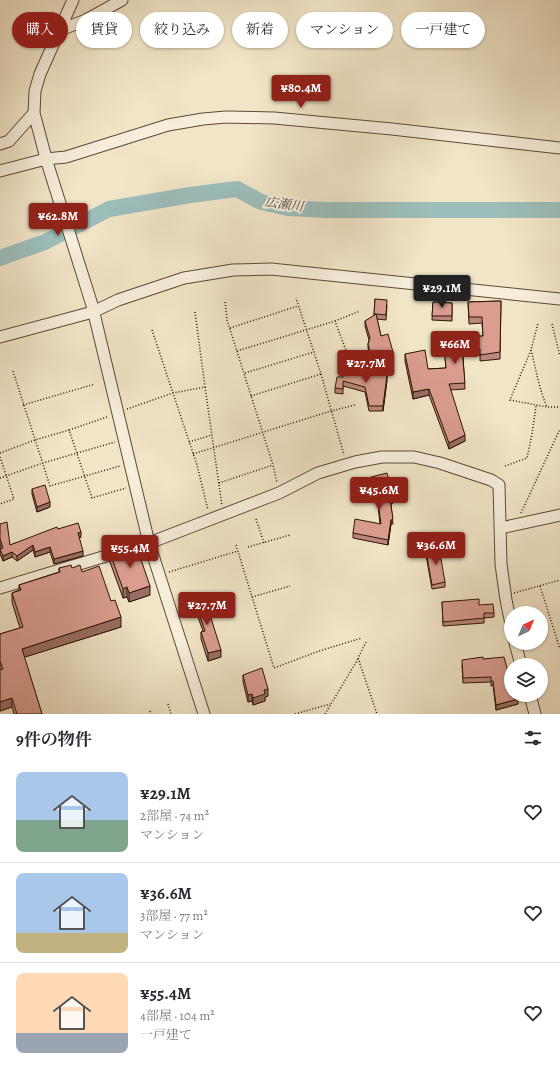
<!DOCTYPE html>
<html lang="ja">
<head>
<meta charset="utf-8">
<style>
	body { margin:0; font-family:Alegreya,"Noto Serif JP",serif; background:#f2f2f3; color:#2b2b33; height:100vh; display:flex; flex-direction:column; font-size:15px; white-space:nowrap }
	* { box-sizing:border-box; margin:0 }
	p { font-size:13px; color:#7c7c81 }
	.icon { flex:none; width:22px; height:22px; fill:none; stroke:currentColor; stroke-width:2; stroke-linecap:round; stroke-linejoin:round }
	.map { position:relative; height:714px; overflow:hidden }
	.details { display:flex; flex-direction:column; background:#fff; flex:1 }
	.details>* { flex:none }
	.hud { position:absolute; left:12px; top:12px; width:536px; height:36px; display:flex; gap:8px }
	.needle { width:26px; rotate:44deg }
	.fabs { position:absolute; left:504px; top:606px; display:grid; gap:8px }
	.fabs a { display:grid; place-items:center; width:44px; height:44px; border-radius:50%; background:#fff; box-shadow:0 1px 3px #0004; font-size:20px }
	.price { position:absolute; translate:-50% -34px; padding:0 9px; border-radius:4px; background:#8f2418; color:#fff; font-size:13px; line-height:26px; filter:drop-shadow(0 1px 2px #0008) }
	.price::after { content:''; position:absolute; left:50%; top:24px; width:12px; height:9px; margin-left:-6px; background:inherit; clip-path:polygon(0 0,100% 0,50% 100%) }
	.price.current { background:#222; color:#fff }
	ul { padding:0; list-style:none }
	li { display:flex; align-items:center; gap:12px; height:100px; padding:0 16px }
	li+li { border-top:1px solid #e1e1e2 }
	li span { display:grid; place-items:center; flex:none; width:112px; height:80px; border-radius:8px; color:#555 }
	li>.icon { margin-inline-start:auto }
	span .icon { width:48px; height:48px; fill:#fffc; stroke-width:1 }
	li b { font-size:17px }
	h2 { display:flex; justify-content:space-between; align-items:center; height:48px; padding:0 16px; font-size:17px }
	.chip { padding:0 14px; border-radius:18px; background:#fff; box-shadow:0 1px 3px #0004; font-size:14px; line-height:36px }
	.chip.current { background:#8f2418; color:#fff }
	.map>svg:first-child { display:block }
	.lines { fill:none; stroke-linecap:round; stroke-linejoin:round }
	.river { stroke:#9cbebb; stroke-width:16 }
	.minor-casing { stroke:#5c4936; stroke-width:13 }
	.path { stroke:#2b1505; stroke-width:1.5; stroke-dasharray:1 2; stroke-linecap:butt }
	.minor { stroke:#f6eedb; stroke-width:11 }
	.wall { fill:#bb877c; stroke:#2b1505 }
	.shaded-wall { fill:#996e65; stroke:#2b1505 }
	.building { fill:#da9d90; stroke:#2b1505 }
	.labels { text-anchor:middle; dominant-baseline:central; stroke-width:4; stroke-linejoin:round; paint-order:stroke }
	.water-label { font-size:13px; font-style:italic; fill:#535045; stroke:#f6eedb }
</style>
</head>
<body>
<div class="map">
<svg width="560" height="714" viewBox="0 0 560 714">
	<rect width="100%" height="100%" fill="#f1e5c7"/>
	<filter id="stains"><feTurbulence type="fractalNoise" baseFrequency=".005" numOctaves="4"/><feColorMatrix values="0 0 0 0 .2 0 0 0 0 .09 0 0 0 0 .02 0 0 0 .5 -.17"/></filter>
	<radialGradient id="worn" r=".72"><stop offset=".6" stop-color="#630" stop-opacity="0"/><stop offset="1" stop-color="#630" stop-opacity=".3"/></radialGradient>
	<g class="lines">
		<path class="river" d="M0,258L45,242L109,209L190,195L237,189L261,202L288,208L326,210H560"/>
		<defs>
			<path id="minor" d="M73,0L40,74L35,91L34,113L47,162L92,305L149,543L204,714
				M60,30L86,20L122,0
				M0,144L9,141L34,113
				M0,171L46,159L66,157L168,125L203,119L226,117L274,118L392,129L560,148
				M0,337L93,312L118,300L184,278L233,270L271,269L560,299
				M501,528L560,515
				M0,588L149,543L279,493L318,473L355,462L382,457H414L440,463L491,480L499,485L501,564L506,600L511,624
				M515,643L521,665
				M530,695L535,714"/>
		</defs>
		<use href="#minor" class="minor-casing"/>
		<path class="path" d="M225,302L227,320L273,465L277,483
			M195,312L205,387
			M335,321L360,311
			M552,324L560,356
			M230,328L298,306
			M152,330L173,393L205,387L222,506
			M531,350C536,369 539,389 547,407L510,400L531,350L538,323
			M237,351L335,321L347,353
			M13,371L50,486L120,466
			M245,373L314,352
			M321,374L344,455
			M251,396L321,374L296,298
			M23,405L95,384
			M548,407H560
			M127,409L173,393L197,465L208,510
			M107,417L69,430L92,498L126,488
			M189,442L212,435
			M0,453L35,440L69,430
			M193,454L331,411L355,405
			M0,457L14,499L0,504
			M505,466L527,458L532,434L536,406
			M0,478L43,463L115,442
			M219,483L273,465
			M521,513L560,429
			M256,519L264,543
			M236,545L274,668L319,651L362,638
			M248,547L290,535
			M169,572L238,551
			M540,586L560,649
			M514,593L560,580
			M252,597L290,586
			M366,642L358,658L377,714
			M168,704L171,714
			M150,711L151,714
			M295,714L330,704
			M325,714L358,659"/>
		<use href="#minor" class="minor"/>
	</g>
	<path class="wall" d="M375,299L387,305L386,320L377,319L381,336L393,357H392L393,368L375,372L387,380L383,411H369L365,392L343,386V394L335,393V388L343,377L374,372L368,348V344L369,340L365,326V321L374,316Z
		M501,301L500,359L480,361V355L463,356L465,389L450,390L465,441L449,449L429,395L413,399L405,361V354L428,369L446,368L443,338L483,336L482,323L469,324L468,302Z
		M433,302L452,303V321L432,320Z
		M371,477L393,503L391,504L393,524H391L388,545L353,538V533L380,524L378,506L371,482Z
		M32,489L50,507L37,512L32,494Z
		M0,524L10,545L58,529L81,537L79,538L83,556L54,564L50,552L35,557L33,550L17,561L12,557L3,561L0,554V549L1,548L0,544Z
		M426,551L445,582V587L432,589L426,555Z
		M110,553L150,595L129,602L127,597L123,598L110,562Z
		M59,568H72L82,572L111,601L121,627L24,657L42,714H14L12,707L0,711V634L20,628L12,602V593L19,590V585L59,572Z
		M194,599L221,657L208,661L201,639V632L203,631L194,606Z
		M442,602L479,605L494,613V617L484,618V623L443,626Z
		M483,659L511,683L518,704L496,710L493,685L491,686V682L463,683L462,665Z
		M243,675L268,696L265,697V701L253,705L252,701L248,702L243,682Z"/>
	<path class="shaded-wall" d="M393,352V357L391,358V353Z
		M393,363V368L374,372V368Z
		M387,375V380L383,411V406Z
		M429,389V395L413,399V392Z
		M465,435V441L449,449V443Z
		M393,498V503L390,504V499Z
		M50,502V507L37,512V507Z
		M391,520V524L388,545V540Z
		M81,532V537L78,538V533Z
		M33,545V550L17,561V556Z
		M50,547V552L35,557V552Z
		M83,551V556L54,564V559Z
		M12,552V557L3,561V556Z
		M150,586V595L129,602V593Z
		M127,587V597L123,598V589Z
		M121,617V627L22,658V649Z
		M221,650V657L208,661V653Z
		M268,689V696L265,697V701L253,705V698L264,690Z
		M252,694V701L248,702V695Z
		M12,698V707L0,711V702Z
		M518,699V704L496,710V705Z"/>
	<path class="building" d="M375,299L387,300L386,315L376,314L381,336L388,334L393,352L391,353L393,363L374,368L368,344L370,338L365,321L376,314H374Z
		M501,301L500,352L480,355V349H462L465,383L449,384L465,435L449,443L429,389L413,392L405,354L425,350L428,369L446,368L443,338L483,336L482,317H469L468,302Z
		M433,302L452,303V316H432Z
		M346,365L387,375L383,406H369L365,387L343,381V389L335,388L337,377H343Z
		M387,473L393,498L390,499L393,519L391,520L388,540L353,533L355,519L381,524L378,502L371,477Z
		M45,485L50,502L37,507L32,489Z
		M7,522L10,545L57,527L58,529L78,523L81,532L78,533L83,551L54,559L50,547L35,552L33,545L17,556L12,552L3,556L0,549L3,548L0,539V524Z
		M136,545L150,586L129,593L127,587L123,589L110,553Z
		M439,548L445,582L432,585L426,551Z
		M71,565L72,568L80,565L82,572L99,566L111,601L115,600L121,617L22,649L42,714H17L12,698L0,702V670L3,669L0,661V634L23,627L12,593L21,590L19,585L60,572L59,568Z
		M204,596L221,650L208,653L201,632L205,631L194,599Z
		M479,599V605L493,604L494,613H484V618L443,622L442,602Z
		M483,657V659L504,657L511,683V695H518V699L496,705L493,681H491V677L463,678L462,660Z
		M262,668L268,689L264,690L265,694L253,698L252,694L248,695L243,675Z"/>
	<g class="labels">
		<g class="water-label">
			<text transform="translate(284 204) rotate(8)">広瀬川</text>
		</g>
	</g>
	<rect width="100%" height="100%" filter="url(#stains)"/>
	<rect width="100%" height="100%" fill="url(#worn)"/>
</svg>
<div class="fabs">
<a><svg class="needle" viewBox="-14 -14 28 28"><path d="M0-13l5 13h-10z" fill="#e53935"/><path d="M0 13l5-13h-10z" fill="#7c7c81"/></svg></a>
<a><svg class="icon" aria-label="layers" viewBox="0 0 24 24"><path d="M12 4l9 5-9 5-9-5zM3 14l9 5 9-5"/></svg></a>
</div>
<b class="price" style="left:301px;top:109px">¥80.4M</b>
<b class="price" style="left:58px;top:237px">¥62.8M</b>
<b class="price current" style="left:442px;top:309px">¥29.1M</b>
<b class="price" style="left:455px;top:365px">¥66M</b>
<b class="price" style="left:366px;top:384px">¥27.7M</b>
<b class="price" style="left:379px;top:511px">¥45.6M</b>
<b class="price" style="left:436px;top:566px">¥36.6M</b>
<b class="price" style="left:130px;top:569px">¥55.4M</b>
<b class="price" style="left:207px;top:626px">¥27.7M</b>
<div class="hud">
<a class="chip current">購入</a>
<a class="chip">賃貸</a>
<a class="chip">絞り込み</a>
<a class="chip">新着</a>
<a class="chip">マンション</a>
<a class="chip">一戸建て</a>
</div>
</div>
<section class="details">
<h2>9件の物件<svg class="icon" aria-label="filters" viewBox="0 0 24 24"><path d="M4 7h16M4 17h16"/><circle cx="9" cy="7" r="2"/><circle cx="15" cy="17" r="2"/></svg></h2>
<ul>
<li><span style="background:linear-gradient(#a9c7e8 60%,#7fa58c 0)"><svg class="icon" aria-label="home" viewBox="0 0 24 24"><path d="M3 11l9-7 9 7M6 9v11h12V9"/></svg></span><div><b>¥29.1M</b><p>2部屋 · 74 m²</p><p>マンション</p></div><svg class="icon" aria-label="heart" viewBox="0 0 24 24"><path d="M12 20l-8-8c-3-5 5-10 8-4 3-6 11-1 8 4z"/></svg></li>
<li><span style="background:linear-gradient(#a9c7e8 75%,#c2b280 0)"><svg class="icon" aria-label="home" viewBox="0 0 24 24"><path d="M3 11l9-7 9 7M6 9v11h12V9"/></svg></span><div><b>¥36.6M</b><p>3部屋 · 77 m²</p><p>マンション</p></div><svg class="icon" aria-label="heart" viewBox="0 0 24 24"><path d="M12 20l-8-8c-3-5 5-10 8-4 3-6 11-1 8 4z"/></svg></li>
<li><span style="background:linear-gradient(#ffd9b3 75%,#9aa5b1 0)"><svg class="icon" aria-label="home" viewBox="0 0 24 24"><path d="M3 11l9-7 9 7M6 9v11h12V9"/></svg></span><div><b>¥55.4M</b><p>4部屋 · 104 m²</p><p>一戸建て</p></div><svg class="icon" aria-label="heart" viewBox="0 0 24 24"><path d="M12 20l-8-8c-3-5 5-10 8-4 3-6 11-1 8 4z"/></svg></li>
</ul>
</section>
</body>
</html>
